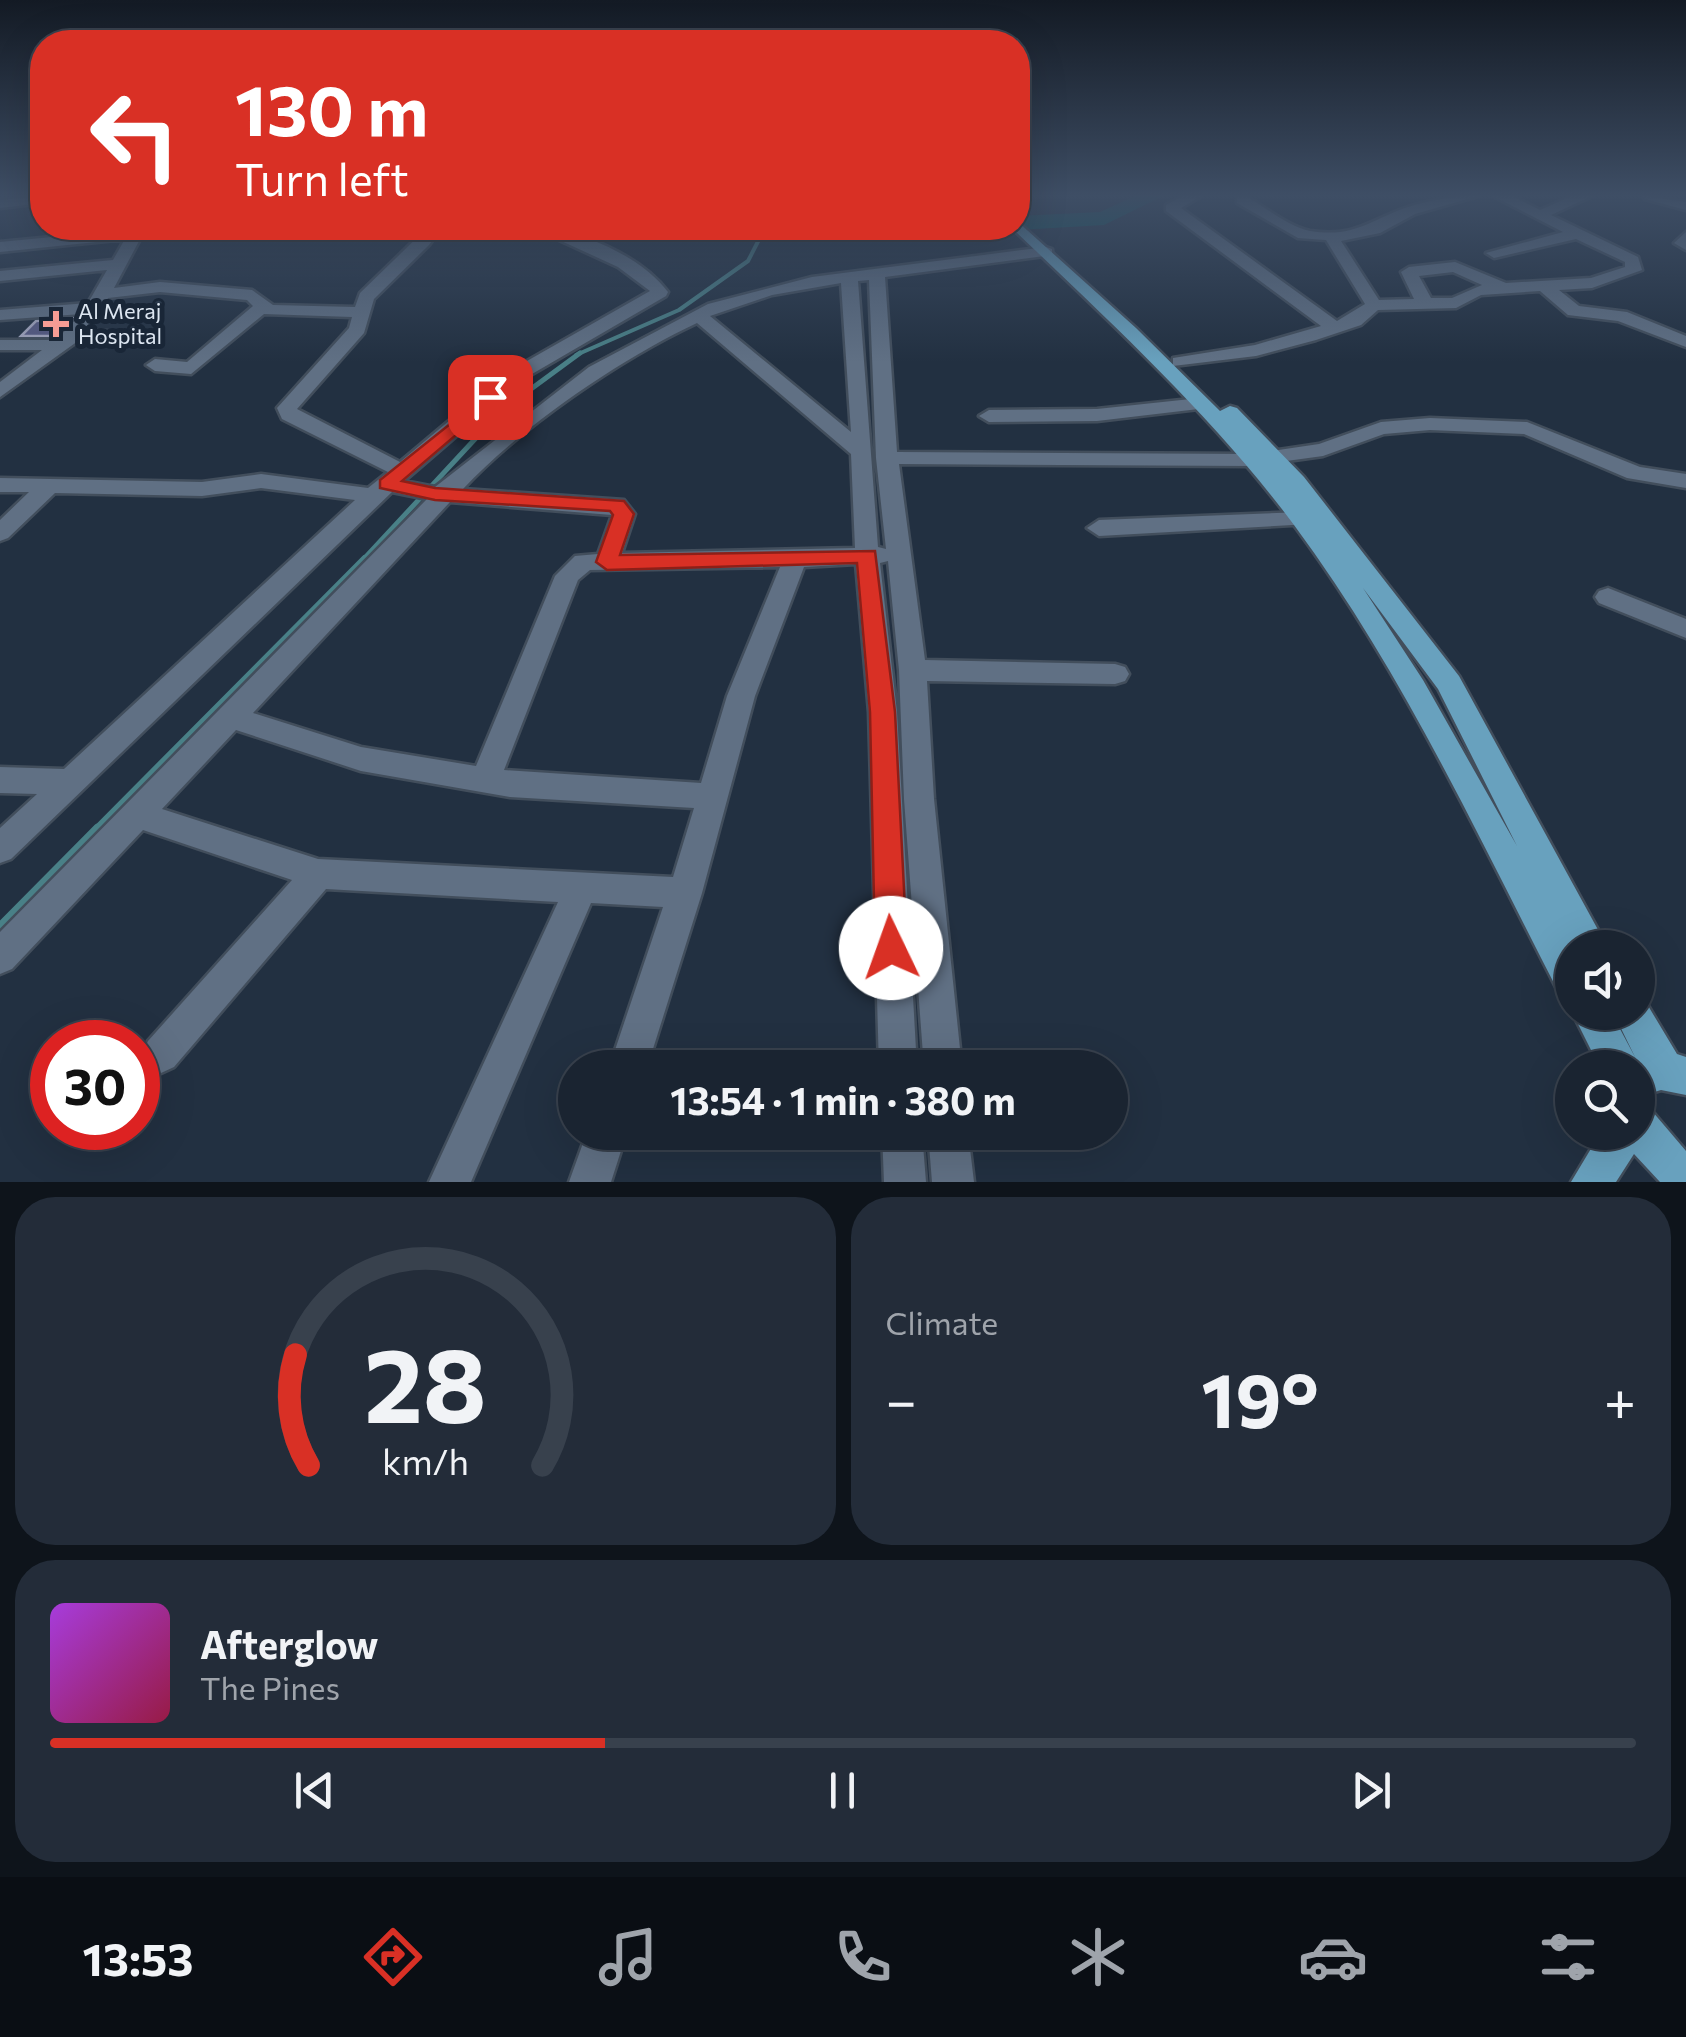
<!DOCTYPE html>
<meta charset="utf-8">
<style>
body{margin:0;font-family:Commissioner,sans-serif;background:#232c39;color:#f1f3f6;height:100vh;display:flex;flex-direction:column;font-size:38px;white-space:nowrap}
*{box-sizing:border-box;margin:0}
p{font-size:32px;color:#9fa4ab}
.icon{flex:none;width:55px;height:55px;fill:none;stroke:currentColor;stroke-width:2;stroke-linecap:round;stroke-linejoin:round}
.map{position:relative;height:1182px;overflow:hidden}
.details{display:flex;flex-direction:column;gap:15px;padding:15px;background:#0e141b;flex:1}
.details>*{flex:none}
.hud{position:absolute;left:30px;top:30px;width:1000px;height:210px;border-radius:40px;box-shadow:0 10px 40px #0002,0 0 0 2px #38414d;background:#d93025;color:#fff;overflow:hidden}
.fabs{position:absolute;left:1555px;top:930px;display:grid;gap:20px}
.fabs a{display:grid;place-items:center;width:100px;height:100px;border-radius:50%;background:#1a2431;box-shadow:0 10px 40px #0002,0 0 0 2px #38414d;font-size:50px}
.speed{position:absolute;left:30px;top:1020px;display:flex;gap:20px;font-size:50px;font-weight:700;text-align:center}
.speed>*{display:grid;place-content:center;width:130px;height:130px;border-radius:50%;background:#1a2431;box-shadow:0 10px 40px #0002,0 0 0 2px #38414d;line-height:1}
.speed .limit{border:15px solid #d22;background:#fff;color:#111}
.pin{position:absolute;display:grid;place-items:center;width:85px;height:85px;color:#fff;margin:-42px;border-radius:20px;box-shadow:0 5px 15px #0006}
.me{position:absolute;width:110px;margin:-55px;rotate:357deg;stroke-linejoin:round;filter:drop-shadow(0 0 8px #0008)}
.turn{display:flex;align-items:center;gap:35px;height:210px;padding:0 40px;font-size:45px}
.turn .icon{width:130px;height:130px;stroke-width:2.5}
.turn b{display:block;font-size:70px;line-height:85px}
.big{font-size:75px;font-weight:700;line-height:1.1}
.details .card{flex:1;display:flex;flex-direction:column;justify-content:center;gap:15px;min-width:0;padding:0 35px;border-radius:40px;background:#232c39}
.details .dial{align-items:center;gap:0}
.dial svg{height:260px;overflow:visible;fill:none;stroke:#38414d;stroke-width:7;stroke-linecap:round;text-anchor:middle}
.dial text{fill:#f1f3f6;stroke:none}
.song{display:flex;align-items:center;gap:30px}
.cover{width:120px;height:120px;border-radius:15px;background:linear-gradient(135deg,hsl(280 70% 55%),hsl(340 70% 35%))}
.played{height:10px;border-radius:5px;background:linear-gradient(90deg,#d93025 35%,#38414d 35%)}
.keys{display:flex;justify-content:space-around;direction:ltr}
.heat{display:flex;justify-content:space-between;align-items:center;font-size:55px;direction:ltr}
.details .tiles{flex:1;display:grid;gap:15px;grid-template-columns:1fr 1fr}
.card:last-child{grid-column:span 2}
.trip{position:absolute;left:558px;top:1050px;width:570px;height:100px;border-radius:50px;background:#1a2431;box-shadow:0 10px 40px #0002,0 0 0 2px #38414d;font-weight:700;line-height:100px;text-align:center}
.menu{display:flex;height:160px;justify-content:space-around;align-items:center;background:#0a0e14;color:#9fa4ab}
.menu .icon{width:70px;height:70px}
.menu .active{color:#d93025}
.menu b{font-size:45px;color:#f1f3f6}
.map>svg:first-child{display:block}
</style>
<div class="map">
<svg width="1686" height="1182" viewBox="0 0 1686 1182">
<rect width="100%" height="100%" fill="#223041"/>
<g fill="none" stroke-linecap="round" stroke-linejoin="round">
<path stroke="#498087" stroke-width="4" d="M 576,355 L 679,310 L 748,261 L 765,228"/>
<path stroke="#498087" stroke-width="5" d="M 362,561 L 501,411 L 580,353"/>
<path stroke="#498087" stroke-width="8" d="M 95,831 L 365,559"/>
<path stroke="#498087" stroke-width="9" d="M 0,927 L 98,828"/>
<path fill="#09555a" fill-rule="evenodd" d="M 1135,196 L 1163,196 L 1104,225 L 1018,230 L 1010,228 L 1018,228 L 1018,216 L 1100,212 Z
M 888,228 L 979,228 C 967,239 900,239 888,228 Z"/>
</g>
<path fill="#575b84" stroke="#a4a7c0" stroke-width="2.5" d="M 72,318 L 54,336 L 21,336 L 36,321 Z"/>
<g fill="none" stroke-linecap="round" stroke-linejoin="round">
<g stroke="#424e5c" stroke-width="5">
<path id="minor" d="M 42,196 L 42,203 L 0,208 L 0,200 Z
M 1183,196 L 1201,196 L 1181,208 L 1337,321 L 1365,304 L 1326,240 L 1298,238 L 1237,203 L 1237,197 L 1247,197 C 1265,207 1289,227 1310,231 C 1356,238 1369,220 1408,207 C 1431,200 1454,196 1478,196 L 1415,214 L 1380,233 L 1341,241 L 1379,300 L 1414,299 L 1401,272 L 1409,267 L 1455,262 L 1506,283 L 1591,278 L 1625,267 L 1625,262 L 1576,239 L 1494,258 L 1486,253 L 1563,232 L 1493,196 L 1512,196 L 1540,210 L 1572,196 L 1592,196 L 1551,215 L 1638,257 L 1642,270 L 1592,288 L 1559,290 L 1579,306 L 1627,312 L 1686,336 L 1686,347 L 1618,321 L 1568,315 L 1540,291 L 1481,295 L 1456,308 L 1378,310 L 1361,325 L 1316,340 L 1256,356 L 1173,366 L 1173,358 L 1255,345 L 1321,326 L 1166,211 L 1166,205 ZM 1453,272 L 1482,285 L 1452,298 L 1431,298 L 1419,276 Z
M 1643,196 L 1686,202 L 1686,210 L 1645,199 Z
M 146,228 L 114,288 L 160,282 L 252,290 L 273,305 L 355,307 L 360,293 L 427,228 L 441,228 L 429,245 L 374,299 L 364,333 L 297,409 L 400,462 L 506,373 L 650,291 L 618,267 L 533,228 C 578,228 641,256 668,292 L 666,296 L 520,381 L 404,481 L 435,487 L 589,367 L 708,304 L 812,277 L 1046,247 L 1052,249 L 1052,255 L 885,277 L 897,452 L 1251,454 L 1319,444 L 1381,422 L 1430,418 L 1527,422 L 1640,467 L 1686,474 L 1686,488 L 1627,478 L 1524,434 L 1430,430 L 1384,434 L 1323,456 L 1251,466 L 899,464 L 925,660 L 1115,664 L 1125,667 L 1129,674 L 1125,681 L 1115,684 L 927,681 L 934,799 L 962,1068 L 924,1068 L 904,799 L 899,670 L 888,561 L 880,563 L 897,712 L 917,1068 L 879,1068 L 869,712 L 856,564 L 804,567 L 755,696 L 702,893 L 647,1068 L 609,1068 L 663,907 L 591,903 L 471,1182 L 429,1182 L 558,902 L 326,889 L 174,1067 L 161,1073 L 148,1067 L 142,1054 L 148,1041 L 292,880 L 143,830 L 12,969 L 0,974 L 0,932 L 427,499 L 392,492 L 11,859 L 0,863 L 0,828 L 37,794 L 0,793 L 0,767 L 64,769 L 355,500 L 261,488 L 202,496 L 55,493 L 8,538 L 0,541 L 0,520 L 29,492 L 0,492 L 0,478 L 202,482 L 261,474 L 368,488 L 388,472 L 282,419 L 277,408 L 349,328 L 352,317 L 264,314 L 191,374 L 155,371 L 146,365 L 155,359 L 187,362 L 253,306 L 247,300 L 160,292 L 108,298 L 87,330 L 156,334 L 162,335 L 162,343 L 78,341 L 0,397 L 0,382 L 42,350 L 0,350 L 0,340 L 56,340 L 81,314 L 0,320 L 0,310 L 88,303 L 107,270 L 0,281 L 0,271 L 113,260 L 125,239 L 0,252 L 0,242 ZM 869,280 L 876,458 L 886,549 L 878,547 L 858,281 ZM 841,283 L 851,432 L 710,316 L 772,295 ZM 697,323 L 851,454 L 855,548 L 622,553 L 635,514 L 624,500 L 463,489 C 521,427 620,359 697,323 ZM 450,502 L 612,515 L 598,554 L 575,556 L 555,576 L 476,766 L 361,747 L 253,713 ZM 780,567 L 727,696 L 701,783 L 504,770 L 578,580 L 590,570 ZM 236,730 L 361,771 L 510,797 L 694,808 L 673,877 L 318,859 L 162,809 Z
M 1686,232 L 1686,250 L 1674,243 Z
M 1200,398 L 1207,400 L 1207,408 L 1097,421 L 989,422 L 979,416 L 989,410 L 1097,409 Z
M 1302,512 L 1310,514 L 1314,519 L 1310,524 L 1099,536 L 1087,528 L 1099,520 Z
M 1608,588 L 1686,619 L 1686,638 L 1599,603 L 1595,597 L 1599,591 Z
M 587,1132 L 627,1132 L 611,1182 L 569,1182 Z
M 882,1132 L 922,1132 L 926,1182 L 884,1182 Z
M 928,1132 L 968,1132 L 974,1182 L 932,1182 Z"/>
</g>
<g stroke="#424e5c" stroke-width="5">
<path id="major" d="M 1018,222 L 1136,328 L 1220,411 L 1230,406 L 1237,408 L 1304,477 L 1459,676 L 1608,948 L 1572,948 L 1572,998 L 1559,993 C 1477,834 1401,669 1294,525 C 1213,416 1111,323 1013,229 ZM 1363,588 L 1438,689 L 1517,846 L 1423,680 Z
M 1638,996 L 1644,999 L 1677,1054 L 1686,1057 L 1686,1095 L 1661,1090 L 1638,1097 L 1638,1068 L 1600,1068 L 1572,1012 L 1611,1012 L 1636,1059 L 1613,1012 L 1638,1012 Z
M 1638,1105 L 1652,1111 L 1686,1151 L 1686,1182 L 1660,1182 L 1634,1154 L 1616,1182 L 1571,1182 L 1601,1132 L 1638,1132 Z"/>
</g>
<use href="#minor" fill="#607084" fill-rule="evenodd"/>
<use href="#major" fill="#68a1be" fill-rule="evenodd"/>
</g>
<linearGradient id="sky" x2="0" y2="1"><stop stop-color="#131a24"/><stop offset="0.54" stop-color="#3e4e65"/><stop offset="1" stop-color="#3e4e65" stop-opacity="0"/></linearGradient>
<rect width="1686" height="362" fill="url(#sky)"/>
<path fill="#d93025" stroke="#8d1f18" stroke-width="2.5" d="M 490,392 L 496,393 L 496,401 L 402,481 L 435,488 L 624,501 L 634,514 L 620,555 L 875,551 L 895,712 L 907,948 L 902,959 L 891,964 L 880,959 L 875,948 L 870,712 L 857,563 L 607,570 L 596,562 L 613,515 L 610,511 L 435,500 L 380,488 L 380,480 Z"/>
<path fill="#f59c95" stroke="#192637" stroke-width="4" d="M51 309h10v10h10v10h-10v10h-10v-10h-10v-10h10z"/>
<g text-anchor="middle" stroke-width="10" stroke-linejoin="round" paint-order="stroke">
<g font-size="22" fill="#dde6f1" stroke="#192637" text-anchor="start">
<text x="78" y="319">Al Meraj<tspan x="78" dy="25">Hospital</tspan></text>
</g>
</g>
</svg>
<div class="fabs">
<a><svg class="icon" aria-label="sound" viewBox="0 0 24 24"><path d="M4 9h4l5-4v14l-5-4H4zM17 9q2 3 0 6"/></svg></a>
<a><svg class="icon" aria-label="search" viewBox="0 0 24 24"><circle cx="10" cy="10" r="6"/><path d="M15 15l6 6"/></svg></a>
</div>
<div class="speed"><div class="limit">30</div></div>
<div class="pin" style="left:490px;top:397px;background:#d93025"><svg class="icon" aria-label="arrive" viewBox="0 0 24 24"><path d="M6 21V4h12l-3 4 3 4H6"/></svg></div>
<svg class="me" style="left:891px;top:948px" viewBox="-20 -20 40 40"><circle r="19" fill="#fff"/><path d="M0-13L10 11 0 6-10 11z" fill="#d93025"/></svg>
<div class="trip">13:54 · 1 min · 380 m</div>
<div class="hud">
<div class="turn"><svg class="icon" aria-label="left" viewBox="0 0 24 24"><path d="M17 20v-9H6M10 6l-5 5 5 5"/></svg><div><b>130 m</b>Turn left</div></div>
</div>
</div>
<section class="details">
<div class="tiles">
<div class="card dial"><svg viewBox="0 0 100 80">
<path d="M14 69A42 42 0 1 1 86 69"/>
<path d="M14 69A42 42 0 0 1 10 35" stroke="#d93025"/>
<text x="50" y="56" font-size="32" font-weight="700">28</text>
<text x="50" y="72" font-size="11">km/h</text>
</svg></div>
<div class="card"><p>Climate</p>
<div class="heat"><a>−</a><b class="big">19°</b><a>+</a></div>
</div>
<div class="card">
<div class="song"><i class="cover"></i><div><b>Afterglow</b><p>The Pines</p></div></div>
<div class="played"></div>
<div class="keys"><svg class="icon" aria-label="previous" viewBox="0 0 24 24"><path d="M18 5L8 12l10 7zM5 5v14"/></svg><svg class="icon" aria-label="pause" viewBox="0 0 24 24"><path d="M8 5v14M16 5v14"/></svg><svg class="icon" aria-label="next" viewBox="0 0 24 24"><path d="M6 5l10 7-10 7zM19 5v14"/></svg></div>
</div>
</div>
</section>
<nav class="menu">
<b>13:53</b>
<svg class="icon active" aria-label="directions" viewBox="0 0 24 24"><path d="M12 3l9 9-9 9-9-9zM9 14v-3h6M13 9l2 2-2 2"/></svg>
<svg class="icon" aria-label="music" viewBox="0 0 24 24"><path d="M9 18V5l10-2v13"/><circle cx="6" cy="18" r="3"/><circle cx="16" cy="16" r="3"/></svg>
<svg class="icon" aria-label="phone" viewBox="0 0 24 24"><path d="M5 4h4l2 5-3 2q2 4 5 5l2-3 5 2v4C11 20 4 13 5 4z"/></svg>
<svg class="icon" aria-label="climate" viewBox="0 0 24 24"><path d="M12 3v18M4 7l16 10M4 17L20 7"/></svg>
<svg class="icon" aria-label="car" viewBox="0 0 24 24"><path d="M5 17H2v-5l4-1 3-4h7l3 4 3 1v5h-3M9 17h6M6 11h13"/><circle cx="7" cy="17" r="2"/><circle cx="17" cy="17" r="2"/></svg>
<svg class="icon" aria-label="filters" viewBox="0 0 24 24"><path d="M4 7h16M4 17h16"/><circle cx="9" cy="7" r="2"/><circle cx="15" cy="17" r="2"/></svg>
</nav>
